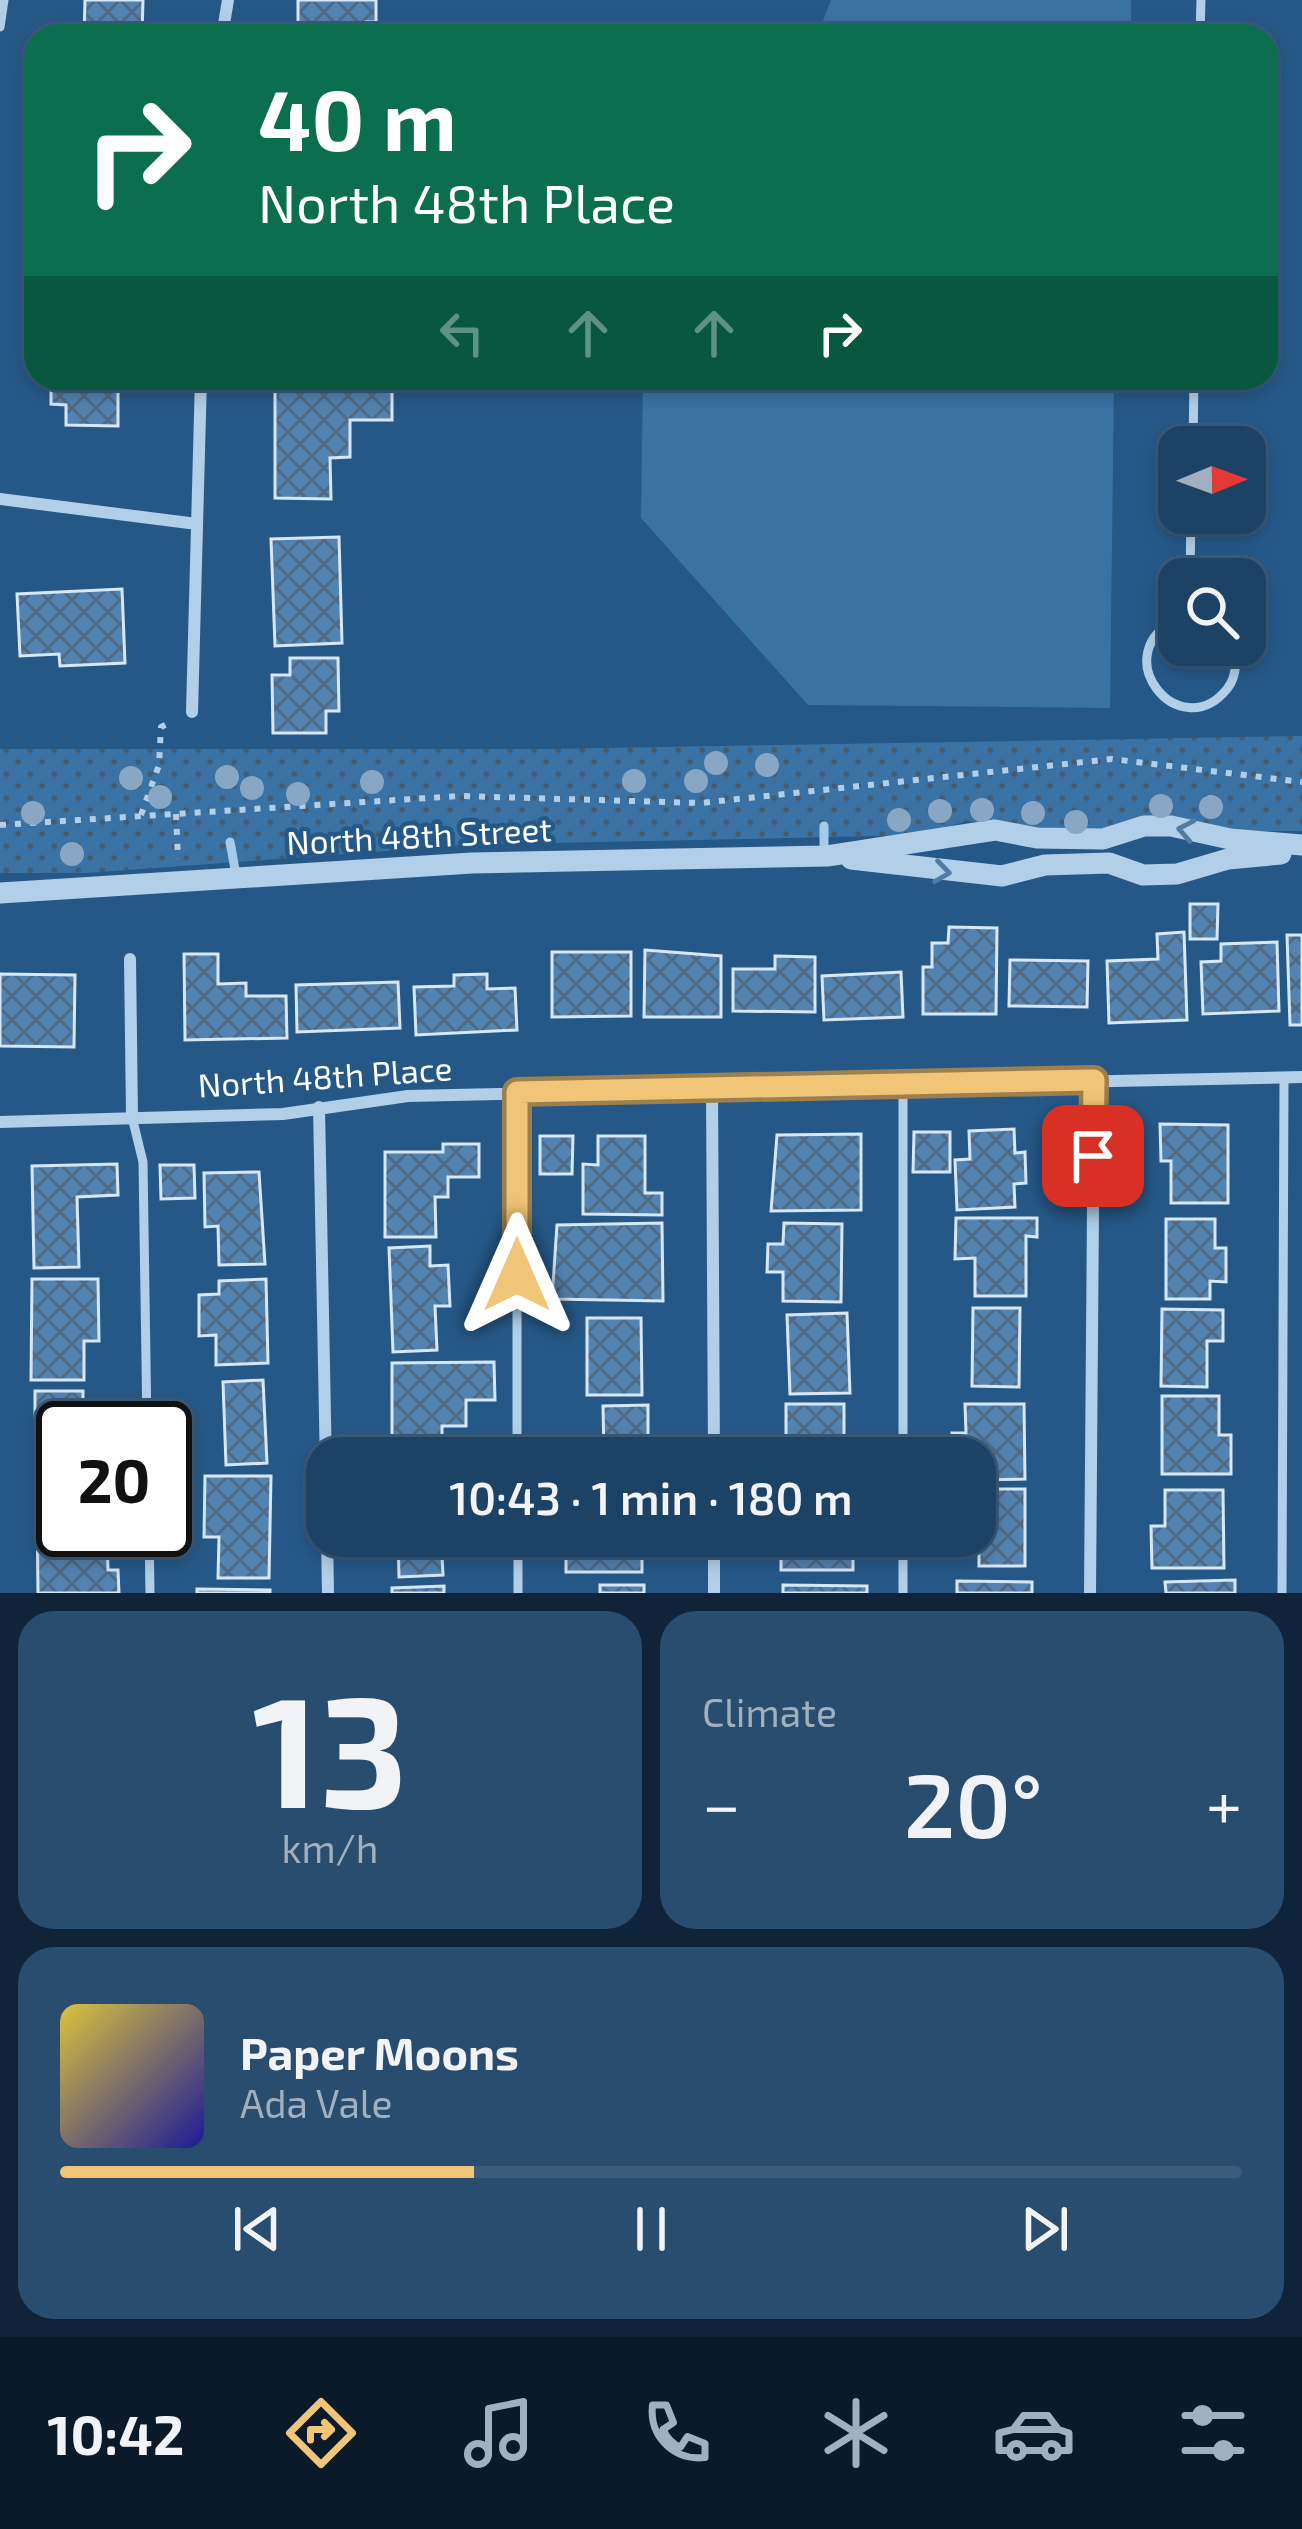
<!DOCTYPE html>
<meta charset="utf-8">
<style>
body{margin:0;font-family:"Exo 2",sans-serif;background:#294d6e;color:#f1f3f6;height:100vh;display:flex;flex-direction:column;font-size:45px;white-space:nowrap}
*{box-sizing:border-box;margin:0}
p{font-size:39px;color:#a0b0bf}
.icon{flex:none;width:66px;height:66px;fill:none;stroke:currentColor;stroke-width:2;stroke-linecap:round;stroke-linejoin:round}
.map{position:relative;height:1593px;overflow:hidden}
.drawer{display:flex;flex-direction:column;gap:18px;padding:18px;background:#0f2438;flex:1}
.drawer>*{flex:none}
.guide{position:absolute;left:24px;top:24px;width:1254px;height:366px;border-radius:36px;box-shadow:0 6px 18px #0003,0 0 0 3px #3a5b79;background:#0b6e4f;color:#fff;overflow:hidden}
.needle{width:78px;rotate:89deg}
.tools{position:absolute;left:1158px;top:426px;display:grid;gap:24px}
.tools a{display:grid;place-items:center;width:108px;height:108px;border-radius:24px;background:#1c4265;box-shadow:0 6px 18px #0003,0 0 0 3px #3a5b79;font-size:60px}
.speed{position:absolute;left:36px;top:1401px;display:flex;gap:24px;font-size:60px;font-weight:700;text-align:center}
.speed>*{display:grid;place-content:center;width:156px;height:156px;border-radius:50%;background:#1c4265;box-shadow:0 6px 18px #0003,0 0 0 3px #3a5b79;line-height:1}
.speed .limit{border:6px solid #111;border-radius:18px;background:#fff;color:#111}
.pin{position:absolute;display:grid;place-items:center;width:102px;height:102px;color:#fff;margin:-51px;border-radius:24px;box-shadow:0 6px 18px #0006}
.me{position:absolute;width:132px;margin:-66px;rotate:0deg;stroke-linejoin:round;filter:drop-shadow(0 0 9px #0008)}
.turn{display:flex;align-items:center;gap:42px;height:252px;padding:0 36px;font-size:54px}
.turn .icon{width:156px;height:156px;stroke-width:2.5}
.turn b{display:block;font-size:84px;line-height:102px}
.lanes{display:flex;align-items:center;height:114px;padding:0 36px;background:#0003;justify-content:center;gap:60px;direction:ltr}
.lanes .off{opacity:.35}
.big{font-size:90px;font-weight:600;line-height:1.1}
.drawer .tile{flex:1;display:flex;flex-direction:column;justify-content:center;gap:18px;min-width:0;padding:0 42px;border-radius:36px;background:#294d6e}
.drawer .dial{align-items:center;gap:0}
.dial b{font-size:156px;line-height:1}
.song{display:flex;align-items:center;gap:36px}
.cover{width:144px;height:144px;border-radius:18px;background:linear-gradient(135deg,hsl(50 70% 55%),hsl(240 70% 35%))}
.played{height:12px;border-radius:6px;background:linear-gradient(90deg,#f1c577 35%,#3a5b79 35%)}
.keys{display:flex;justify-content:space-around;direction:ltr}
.heat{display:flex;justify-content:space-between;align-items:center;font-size:66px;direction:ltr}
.drawer .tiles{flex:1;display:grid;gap:18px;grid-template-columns:1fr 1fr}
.tile:last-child{grid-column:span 2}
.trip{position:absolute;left:306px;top:1437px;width:690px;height:120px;border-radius:36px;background:#1c4265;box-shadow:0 6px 18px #0003,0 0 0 3px #3a5b79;font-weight:600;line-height:120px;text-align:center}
.menu{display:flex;height:192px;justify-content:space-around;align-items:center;background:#0b1a28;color:#a0b0bf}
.menu .icon{width:84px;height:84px}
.menu .on{color:#f1c577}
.menu b{font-size:54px;color:#f1f3f6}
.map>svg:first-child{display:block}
</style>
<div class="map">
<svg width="1302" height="1593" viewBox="0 0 1302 1593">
<defs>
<pattern id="grass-dots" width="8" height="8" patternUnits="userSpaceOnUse" patternTransform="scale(3)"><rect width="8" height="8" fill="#3b72a4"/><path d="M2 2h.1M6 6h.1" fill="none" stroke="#455b6f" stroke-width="1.8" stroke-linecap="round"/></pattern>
<pattern id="building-cross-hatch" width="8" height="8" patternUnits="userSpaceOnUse" patternTransform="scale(3)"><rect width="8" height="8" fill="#5383b1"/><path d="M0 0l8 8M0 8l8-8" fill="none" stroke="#506a84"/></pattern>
</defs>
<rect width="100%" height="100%" fill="#265887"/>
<path fill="url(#grass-dots)" d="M 1302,736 L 1302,831 L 1037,830 L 967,821 L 921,835 L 465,845 L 87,873 L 0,873 L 0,749 L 545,749 Z"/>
<path fill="#3b72a4" d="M 831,0 L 1131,0 L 1131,36 L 817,36 Z
M 643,378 L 1114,378 L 1110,708 L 808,705 L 641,518 Z"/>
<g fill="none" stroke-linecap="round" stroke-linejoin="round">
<path stroke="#a6cae9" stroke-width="9" d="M 230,842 L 236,875
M 824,856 L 824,826"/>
</g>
<path fill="url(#building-cross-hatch)" stroke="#d6e7f7" stroke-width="3" d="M 85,0 L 143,0 L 142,36 L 84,36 Z
M 298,0 L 376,0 L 376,22 L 366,22 L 366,36 L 298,36 Z
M 51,378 L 118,378 L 118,426 L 66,425 L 66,405 L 51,404 Z
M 325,381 L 392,381 L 392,420 L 350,420 L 350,457 L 330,458 L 331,499 L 275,498 L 275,389 L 325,389 Z
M 339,537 L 342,643 L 275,646 L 271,539 Z
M 122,589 L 125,663 L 60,666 L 59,654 L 20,656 L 17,594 Z
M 290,658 L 338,658 L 339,711 L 326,711 L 326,733 L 273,733 L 272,675 L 290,675 Z
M 1190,904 L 1218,904 L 1217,939 L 1190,939 Z
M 949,927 L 997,928 L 996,1014 L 923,1014 L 923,967 L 932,967 L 932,943 L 948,943 Z
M 1184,932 L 1187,1020 L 1109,1023 L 1107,961 L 1158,959 L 1157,934 Z
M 1287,935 L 1302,935 L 1302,1025 L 1290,1025 Z
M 1277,942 L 1279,1011 L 1203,1014 L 1201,962 L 1221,961 L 1221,944 Z
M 645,950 L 721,956 L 721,1017 L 644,1017 Z
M 552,952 L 631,952 L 631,1016 L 552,1017 Z
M 184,954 L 218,954 L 218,984 L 246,983 L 246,996 L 286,996 L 287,1038 L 185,1040 Z
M 775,956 L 815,957 L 815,1012 L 733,1011 L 733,969 L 775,969 Z
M 1010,960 L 1088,961 L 1087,1007 L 1009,1006 Z
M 901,972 L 903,1017 L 824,1020 L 822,976 Z
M 0,974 L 75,975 L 74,1047 L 0,1046 Z
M 487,974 L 487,989 L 515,988 L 517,1030 L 416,1035 L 414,987 L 454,986 L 454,975 Z
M 398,982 L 400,1028 L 297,1032 L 296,985 Z
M 1160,1124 L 1228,1125 L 1228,1203 L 1171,1203 L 1171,1161 L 1161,1161 Z
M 1014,1129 L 1015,1153 L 1025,1152 L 1026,1183 L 1014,1184 L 1015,1207 L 957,1210 L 955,1160 L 970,1159 L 969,1131 Z
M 914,1132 L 950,1132 L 950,1172 L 913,1172 Z
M 861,1134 L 861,1210 L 771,1211 L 777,1135 Z
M 540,1136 L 573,1136 L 572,1174 L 540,1174 Z
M 598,1136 L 645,1136 L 645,1193 L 662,1193 L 662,1215 L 583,1214 L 583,1164 L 598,1165 Z
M 443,1144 L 479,1144 L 479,1177 L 448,1177 L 448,1197 L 435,1197 L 436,1237 L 385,1237 L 385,1152 L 443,1152 Z
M 117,1164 L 118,1195 L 77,1197 L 79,1267 L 34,1268 L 32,1166 Z
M 160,1165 L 194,1165 L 195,1198 L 161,1199 Z
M 259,1172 L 265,1264 L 219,1265 L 218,1226 L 205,1227 L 204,1173 Z
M 956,1218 L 1037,1218 L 1037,1237 L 1026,1236 L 1026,1296 L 975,1296 L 975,1258 L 955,1259 Z
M 1166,1219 L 1215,1219 L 1215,1248 L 1226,1248 L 1226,1282 L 1210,1281 L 1210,1299 L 1166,1299 Z
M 662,1223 L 663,1301 L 552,1299 L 557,1225 Z
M 784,1223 L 842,1224 L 841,1302 L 783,1301 L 783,1272 L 767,1272 L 768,1244 L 783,1244 Z
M 430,1246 L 430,1266 L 448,1265 L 450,1306 L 435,1306 L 437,1350 L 393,1352 L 389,1248 Z
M 32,1279 L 98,1279 L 99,1341 L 84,1341 L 84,1380 L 31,1380 Z
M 266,1279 L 268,1363 L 216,1365 L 216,1335 L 199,1336 L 199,1295 L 219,1294 L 219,1281 Z
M 973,1308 L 1020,1308 L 1019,1387 L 972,1386 Z
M 1162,1309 L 1223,1310 L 1223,1341 L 1207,1341 L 1207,1387 L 1161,1386 Z
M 847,1313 L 850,1393 L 790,1394 L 787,1315 Z
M 587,1318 L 641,1318 L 642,1395 L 587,1395 Z
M 494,1362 L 495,1400 L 466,1400 L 466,1426 L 442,1426 L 442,1458 L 392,1458 L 392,1363 Z
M 263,1380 L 267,1463 L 226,1465 L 223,1382 Z
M 35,1391 L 83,1391 L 83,1403 L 128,1403 L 128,1428 L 63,1428 L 63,1493 L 35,1493 Z
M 1162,1396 L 1219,1396 L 1219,1435 L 1231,1435 L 1231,1474 L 1162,1474 Z
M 786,1404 L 844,1404 L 844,1458 L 786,1458 Z
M 965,1404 L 1024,1404 L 1025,1479 L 975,1480 L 975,1458 L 952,1458 L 952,1433 L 966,1433 Z
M 648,1405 L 648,1458 L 604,1458 L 603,1406 Z
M 205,1476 L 271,1476 L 269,1578 L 218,1578 L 219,1537 L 204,1537 Z
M 979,1489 L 1025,1489 L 1025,1566 L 979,1566 Z
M 1165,1490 L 1223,1490 L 1224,1568 L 1152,1568 L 1151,1526 L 1165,1526 Z
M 37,1503 L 63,1503 L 63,1530 L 107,1530 L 108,1570 L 118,1570 L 119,1593 L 38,1593 Z
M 398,1536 L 441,1536 L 443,1575 L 399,1577 Z
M 566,1536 L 642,1536 L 642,1572 L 566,1572 Z
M 781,1536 L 853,1537 L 853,1570 L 781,1570 Z
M 1235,1580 L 1235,1593 L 1166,1593 L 1165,1582 Z
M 957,1581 L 1032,1582 L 1032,1593 L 957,1593 Z
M 600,1585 L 644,1585 L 644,1593 L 600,1593 Z
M 783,1585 L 867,1586 L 867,1593 L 783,1593 Z
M 444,1586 L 444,1593 L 392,1593 L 392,1588 Z
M 197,1589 L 270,1590 L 270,1593 L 197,1593 Z"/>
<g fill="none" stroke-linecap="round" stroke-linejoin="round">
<path stroke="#b2cfe9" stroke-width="6" stroke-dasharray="6 9" stroke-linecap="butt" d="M 176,814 L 178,859
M 141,815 L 159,765 L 161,727 L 173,721
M 0,825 L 460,796 L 701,803 L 1112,759 L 1302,782"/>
<path stroke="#b2cfe9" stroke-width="9" d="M 0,27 L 4,0
M 1200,36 L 1201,0
M 1193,447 L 1194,378
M 1190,579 L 1191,513
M 1179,619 C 1103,652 1179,748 1227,689 C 1237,676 1237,660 1232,645
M 517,1092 L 517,1458
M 132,1117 L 143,1162 L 147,1428
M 903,1458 L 903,1083
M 149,1530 L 150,1593
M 518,1536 L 518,1593
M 903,1593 L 903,1536
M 1282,1593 L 1284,1077"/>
<path stroke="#b2cfe9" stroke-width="12" d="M 222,36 L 228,0
M 0,499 L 197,524
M 192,712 L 201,378
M 130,959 L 132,1116
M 712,1087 L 714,1458
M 319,1107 L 327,1521
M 0,1122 L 283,1114 L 408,1096 L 1302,1077
M 327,1536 L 328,1593
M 714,1536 L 714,1593
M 1090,1593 L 1094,1080"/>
<path stroke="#b2cfe9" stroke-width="21" d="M 851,859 L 1002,876 L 1045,865 L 1109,863 L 1143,875 L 1177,874 L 1228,859 L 1281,854
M 0,893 L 472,863 L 827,856 L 995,830 L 1037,838 L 1103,839 L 1144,826 L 1171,826 L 1230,839 L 1302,845"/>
</g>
<g fill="#87a7c5">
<circle cx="716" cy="763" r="12"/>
<circle cx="767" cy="765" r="12"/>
<circle cx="227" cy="777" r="12"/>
<circle cx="131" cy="778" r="12"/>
<circle cx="634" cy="781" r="12"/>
<circle cx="696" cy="781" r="12"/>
<circle cx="372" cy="782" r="12"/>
<circle cx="252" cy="788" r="12"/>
<circle cx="298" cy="794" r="12"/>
<circle cx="160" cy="797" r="12"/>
<circle cx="1161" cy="806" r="12"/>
<circle cx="1211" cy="807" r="12"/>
<circle cx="982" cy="810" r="12"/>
<circle cx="940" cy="811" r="12"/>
<circle cx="33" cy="813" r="12"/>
<circle cx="1033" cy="813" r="12"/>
<circle cx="899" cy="820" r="12"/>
<circle cx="1076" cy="822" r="12"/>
<circle cx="72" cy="854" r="12"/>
</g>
<defs><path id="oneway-chevron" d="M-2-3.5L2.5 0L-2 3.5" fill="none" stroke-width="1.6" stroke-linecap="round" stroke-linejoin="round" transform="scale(3)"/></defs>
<g stroke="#507ca4">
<use href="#oneway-chevron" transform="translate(1186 830) rotate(-169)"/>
<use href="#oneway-chevron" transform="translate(942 872) rotate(8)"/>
</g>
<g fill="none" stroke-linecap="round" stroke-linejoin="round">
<g stroke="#9d804d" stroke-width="30">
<path id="route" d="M 517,1275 L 517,1092 L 1094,1080 L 1093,1156"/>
</g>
<use href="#route" stroke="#f1c577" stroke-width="21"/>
</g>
<g text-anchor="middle" stroke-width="9" stroke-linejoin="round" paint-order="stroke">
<g font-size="33" fill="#fff" stroke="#265887">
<text transform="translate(419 836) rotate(-3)" y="12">North 48th Street</text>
<text transform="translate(325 1077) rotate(-4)" y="12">North 48th Place</text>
</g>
</g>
</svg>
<div class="tools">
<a><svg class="needle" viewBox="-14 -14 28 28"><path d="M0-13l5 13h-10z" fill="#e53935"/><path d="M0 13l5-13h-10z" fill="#a0b0bf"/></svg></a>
<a><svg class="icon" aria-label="search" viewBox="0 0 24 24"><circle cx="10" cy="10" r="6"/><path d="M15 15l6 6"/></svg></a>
</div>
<div class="speed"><div class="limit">20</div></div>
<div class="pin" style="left:1093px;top:1156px;background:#d93025"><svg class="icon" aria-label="arrive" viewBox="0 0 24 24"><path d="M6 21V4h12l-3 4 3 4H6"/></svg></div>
<svg class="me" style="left:517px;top:1275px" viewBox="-20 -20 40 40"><path d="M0-17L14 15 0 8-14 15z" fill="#f1c577" stroke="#fff" stroke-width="4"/></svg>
<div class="trip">10:43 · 1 min · 180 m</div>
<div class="guide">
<div class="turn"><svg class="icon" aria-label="right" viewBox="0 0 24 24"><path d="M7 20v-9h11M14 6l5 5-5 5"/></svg><div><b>40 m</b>North 48th Place</div></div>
<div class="lanes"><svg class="icon off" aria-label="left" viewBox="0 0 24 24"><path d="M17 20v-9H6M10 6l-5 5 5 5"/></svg><svg class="icon off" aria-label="ahead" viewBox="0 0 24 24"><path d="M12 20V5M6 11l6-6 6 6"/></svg><svg class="icon off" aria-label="ahead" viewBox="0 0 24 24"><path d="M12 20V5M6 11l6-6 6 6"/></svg><svg class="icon" aria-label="right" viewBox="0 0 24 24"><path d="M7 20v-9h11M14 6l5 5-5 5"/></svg></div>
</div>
</div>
<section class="drawer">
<div class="tiles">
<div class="tile dial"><b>13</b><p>km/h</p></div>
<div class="tile"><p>Climate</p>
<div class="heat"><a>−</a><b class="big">20°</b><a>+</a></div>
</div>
<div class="tile">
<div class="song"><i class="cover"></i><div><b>Paper Moons</b><p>Ada Vale</p></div></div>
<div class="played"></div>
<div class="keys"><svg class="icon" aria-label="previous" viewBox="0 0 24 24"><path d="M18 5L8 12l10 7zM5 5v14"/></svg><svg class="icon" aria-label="pause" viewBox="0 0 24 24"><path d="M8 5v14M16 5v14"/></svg><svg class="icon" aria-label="next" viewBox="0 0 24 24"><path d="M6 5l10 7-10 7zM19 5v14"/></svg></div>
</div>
</div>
</section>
<nav class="menu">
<b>10:42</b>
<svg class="icon on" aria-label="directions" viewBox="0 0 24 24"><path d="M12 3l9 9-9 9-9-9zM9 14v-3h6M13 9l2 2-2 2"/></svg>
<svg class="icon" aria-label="music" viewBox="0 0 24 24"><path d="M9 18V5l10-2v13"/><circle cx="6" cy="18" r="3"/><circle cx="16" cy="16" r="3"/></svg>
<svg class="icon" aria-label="phone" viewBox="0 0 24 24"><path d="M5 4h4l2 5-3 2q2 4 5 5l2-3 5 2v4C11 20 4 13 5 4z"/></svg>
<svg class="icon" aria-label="climate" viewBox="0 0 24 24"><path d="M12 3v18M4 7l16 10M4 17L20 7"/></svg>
<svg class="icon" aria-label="car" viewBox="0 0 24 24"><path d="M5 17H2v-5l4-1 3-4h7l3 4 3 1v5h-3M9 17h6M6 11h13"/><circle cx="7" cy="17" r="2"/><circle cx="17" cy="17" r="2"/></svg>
<svg class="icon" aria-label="filters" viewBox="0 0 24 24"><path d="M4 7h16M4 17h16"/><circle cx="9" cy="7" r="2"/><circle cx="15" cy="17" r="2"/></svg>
</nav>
